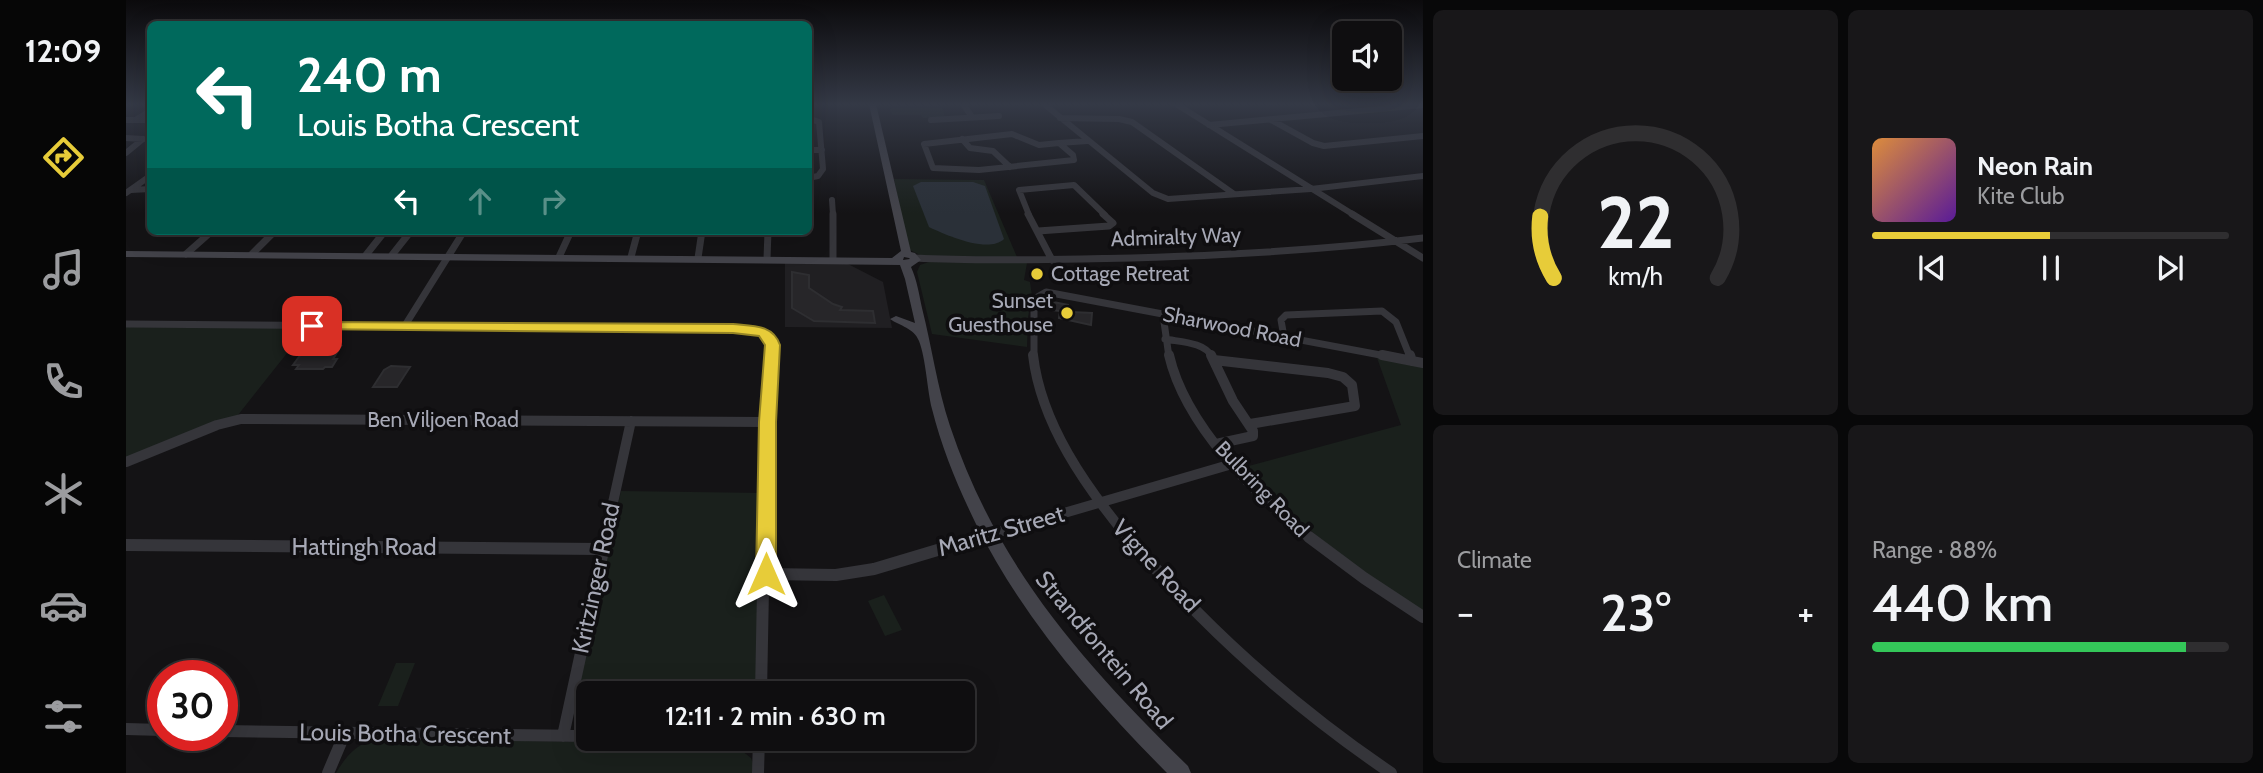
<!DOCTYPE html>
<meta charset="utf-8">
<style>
body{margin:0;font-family:Cabin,sans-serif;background:#181719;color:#f1f3f6;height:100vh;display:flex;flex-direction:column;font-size:26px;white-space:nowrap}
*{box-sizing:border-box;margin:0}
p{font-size:23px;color:#9b9c9f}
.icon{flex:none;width:38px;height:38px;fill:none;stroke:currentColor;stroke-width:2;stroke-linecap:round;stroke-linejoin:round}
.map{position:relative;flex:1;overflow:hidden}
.details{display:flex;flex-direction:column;gap:10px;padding:10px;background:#080809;width:840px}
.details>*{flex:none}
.banner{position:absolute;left:21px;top:21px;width:665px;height:214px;border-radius:10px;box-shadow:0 7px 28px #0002,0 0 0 2px #2f2e30;background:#00695c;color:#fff;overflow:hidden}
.fabs{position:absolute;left:1206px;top:21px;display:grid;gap:14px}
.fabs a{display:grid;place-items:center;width:70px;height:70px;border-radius:10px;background:#0f0e10;box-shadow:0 7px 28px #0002,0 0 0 2px #2f2e30;font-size:35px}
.speed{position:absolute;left:21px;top:660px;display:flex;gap:14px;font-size:35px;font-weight:700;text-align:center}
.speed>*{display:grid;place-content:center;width:91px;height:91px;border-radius:50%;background:#0f0e10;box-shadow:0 7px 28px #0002,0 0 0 2px #2f2e30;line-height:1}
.speed .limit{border:10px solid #d22;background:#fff;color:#111}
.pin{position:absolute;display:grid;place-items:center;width:60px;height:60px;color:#fff;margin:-30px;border-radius:14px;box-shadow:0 4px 10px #0006}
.me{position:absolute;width:77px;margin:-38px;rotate:0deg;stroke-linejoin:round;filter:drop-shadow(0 0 5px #0008)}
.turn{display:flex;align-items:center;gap:24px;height:147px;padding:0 35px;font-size:32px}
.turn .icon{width:91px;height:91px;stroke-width:2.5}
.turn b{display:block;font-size:49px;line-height:60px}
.lanes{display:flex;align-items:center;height:66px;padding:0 35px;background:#0003;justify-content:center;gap:35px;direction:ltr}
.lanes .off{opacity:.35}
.big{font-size:52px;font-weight:600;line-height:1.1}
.details .card{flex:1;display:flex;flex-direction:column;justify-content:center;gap:10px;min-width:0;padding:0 24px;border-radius:10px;background:#181719}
.details .dial{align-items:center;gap:0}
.dial svg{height:182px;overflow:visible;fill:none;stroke:#2f2e30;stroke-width:7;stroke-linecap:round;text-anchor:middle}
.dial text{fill:#f1f3f6;stroke:none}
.song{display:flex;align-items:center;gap:21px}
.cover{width:84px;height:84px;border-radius:10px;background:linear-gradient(135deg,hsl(30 70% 55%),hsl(270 70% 35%))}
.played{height:7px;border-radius:4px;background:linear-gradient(90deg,#e7cc39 50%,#2f2e30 50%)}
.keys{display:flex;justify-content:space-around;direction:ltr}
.heat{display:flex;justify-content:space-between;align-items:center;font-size:38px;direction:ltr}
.charge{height:10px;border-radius:5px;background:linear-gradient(90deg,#34c759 88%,#2f2e30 0)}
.details .tiles{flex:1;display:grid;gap:10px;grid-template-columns:repeat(2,1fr)}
.trip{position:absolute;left:450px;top:681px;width:399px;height:70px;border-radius:10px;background:#0f0e10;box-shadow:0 7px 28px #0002,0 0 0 2px #2f2e30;font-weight:600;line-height:70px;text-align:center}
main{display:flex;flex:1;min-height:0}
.tabs{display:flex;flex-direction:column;width:126px;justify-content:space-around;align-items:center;background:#060606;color:#9b9c9f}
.tabs .icon{width:49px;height:49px}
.tabs .on{color:#e7cc39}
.tabs b{font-size:32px;color:#f1f3f6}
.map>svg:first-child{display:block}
</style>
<main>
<nav class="tabs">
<b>12:09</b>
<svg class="icon on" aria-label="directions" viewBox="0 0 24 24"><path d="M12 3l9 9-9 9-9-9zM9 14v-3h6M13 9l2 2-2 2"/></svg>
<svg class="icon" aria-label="music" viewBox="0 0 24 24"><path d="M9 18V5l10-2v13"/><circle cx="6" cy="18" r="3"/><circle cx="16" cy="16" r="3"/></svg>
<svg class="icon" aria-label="phone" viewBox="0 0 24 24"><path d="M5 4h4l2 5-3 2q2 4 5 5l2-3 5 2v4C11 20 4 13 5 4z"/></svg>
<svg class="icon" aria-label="climate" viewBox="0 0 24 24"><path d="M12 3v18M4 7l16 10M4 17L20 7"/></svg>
<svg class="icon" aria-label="car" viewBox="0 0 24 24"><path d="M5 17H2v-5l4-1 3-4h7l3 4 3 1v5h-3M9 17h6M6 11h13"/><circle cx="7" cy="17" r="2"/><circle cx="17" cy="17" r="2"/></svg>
<svg class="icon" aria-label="filters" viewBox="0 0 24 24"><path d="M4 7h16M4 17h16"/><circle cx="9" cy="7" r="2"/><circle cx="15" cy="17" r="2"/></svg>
</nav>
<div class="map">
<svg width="1297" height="773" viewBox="0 0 1297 773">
<rect width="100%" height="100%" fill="#141315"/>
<path fill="#201f22" d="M 659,263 L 722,264 L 757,282 L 766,328 L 659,327 Z"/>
<path fill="#1a201c" d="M 763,104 L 815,104 L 819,117 L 797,118 L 795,115 L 766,115 Z
M 768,179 L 858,180 L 891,257 L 798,257 L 782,249 Z
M 803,262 L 901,263 L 898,280 L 904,282 L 906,296 L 902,317 L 901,347 L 806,334 L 791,272 L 794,265 Z
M 0,327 L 181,328 L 112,415 L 0,458 Z
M 1250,355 L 1297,364 L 1297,612 C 1232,568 1171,525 1115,468 L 1275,425 Z
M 495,491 L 637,493 L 631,693 L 462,693 L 462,727 L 452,718 L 449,705 Z
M 758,595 L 776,630 L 759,636 L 742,601 Z
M 270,663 L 289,663 L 272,706 L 252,706 Z
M 251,739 L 607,744 L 625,758 L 631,773 L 210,773 C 220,756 231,743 251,739 Z"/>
<path fill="#2a3038" d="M 795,182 L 847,182 L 859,186 L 878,239 C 862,254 820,235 803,227 L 787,186 Z"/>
<path fill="#272629" stroke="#2e2e31" stroke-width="2" d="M 666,272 L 683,275 L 683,288 L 707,304 L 716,307 L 714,310 L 747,311 L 749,323 L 688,321 L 666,308 Z
M 922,301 L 942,305 L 945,312 L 966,313 L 965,325 L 933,318 L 934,311 L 926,310 Z
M 197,341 L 208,341 L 207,342 L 214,343 L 212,346 L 215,346 L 207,359 L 211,359 L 206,367 L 199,367 L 197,369 L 170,369 L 173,365 L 167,365 L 181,346 L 188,346 Z
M 265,366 L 284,367 L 271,387 L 247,387 L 258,370 Z"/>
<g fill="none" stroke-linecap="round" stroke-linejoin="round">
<path stroke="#35353a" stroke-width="6" d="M 837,104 L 846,117
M 918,104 L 1027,193 L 1042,199 L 1185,189 L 1297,176
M 1050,104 L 1228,215
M 682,118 L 693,122 L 697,169 L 692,176 L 682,178
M 934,118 L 993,119 L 1006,122 L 1108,194
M 11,119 L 24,111
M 0,120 L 24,120
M 805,120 L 873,116
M 1145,120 L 1187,143 L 1198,146 L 1297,136
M 1083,125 L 1297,105
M 886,134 L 913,145 L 933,143 L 947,155 L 948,160 L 853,170 L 807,168 L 798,144 Z
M 0,138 L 17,139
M 836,139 L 844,148 L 867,151 L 884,167
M 933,143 L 961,141
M 682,150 L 696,150
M 0,153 L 17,139
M 5,190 L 24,189
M 0,193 L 24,176
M 706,200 L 707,215
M 903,215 L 893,190 L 948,185 L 979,215"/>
<path stroke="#35353a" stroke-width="7" d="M 902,214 L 926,260
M 1226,214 L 1297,258
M 912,231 L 983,226 L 987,223 L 977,214
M 60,254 L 86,231
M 126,254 L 149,231
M 240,255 L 259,231
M 266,255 L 285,231
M 433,257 L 445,231
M 505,257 L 512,231
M 572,258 L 576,231
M 789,258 C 844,261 900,260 955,259 C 1069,257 1183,252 1297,238
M 641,259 L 642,231
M 707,259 L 707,214
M 1037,315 L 1043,357
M 0,324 L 619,329 L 640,335 L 646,345 L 645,357
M 278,327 L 338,231
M 1158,337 L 1155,320 L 1160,315 L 1256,311 L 1270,322 L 1284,357
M 1039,339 C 1054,342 1079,342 1086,357
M 908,357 L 908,299 L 920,292 L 1265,357"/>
<path stroke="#35353a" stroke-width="10" d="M 907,355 C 915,424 960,487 1003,539
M 1043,355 C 1059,425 1130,496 1185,539
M 1085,355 L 1107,401 L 1127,431 L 1127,436 L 1090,444
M 1256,355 L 1297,363
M 1284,355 L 1286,361
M 1088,360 L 1202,373 L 1217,377 L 1226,385 L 1229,406 L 1124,424
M 0,462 L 91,425 L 115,419 L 641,422
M 479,539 L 505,421
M 638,539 L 645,355
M 849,539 L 1106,464"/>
<path stroke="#35353a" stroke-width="12" d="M 1002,537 C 1078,627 1168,707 1265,773
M 1183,537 L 1238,578 L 1297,617
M 0,545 L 475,549
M 640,574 L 710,575 L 748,569 L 855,537
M 635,693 L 638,537
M 0,729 L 37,730
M 96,731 L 462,736
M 437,736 L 480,537
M 202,773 L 219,733
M 632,773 L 633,738"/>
<path fill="#43434a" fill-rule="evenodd" d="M 743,104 L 750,104 L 785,252 L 789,253 L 795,260 L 785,267 C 791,280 793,294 796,308 C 806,347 811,387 824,426 C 871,567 958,664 1062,766 L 1065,773 L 1041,773 C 968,699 897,619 850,524 C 832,487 816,449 806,409 C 801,389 800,359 793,341 C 788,328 774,326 764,319 L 770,316 L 789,323 L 779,279 L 774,265 L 0,257 L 0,251 L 766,258 L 775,251 ZM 778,257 L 783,258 L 784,259 L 777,260 Z"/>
</g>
<linearGradient id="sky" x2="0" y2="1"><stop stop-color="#0b0a0c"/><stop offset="0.49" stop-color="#343946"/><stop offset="1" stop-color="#343946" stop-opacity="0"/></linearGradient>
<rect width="1297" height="213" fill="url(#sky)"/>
<path fill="#e7cc39" stroke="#968525" stroke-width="2" d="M 186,322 L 607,324 C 626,326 647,324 654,345 L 650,422 L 650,574 L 647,580 L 640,583 L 633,580 L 630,574 L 633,422 L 639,345 L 633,336 L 607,333 L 181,329 L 179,326 Z"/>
<g fill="#e7cc39" stroke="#0f0e10" stroke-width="2.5">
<circle cx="911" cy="274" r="7"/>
<circle cx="941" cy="313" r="7"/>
</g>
<g text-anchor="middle" stroke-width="7" stroke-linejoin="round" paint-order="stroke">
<g font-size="21" fill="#a6a8b5" stroke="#0f0e10">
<text transform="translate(1050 237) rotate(-2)" y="7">Admiralty Way</text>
<text transform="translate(1106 327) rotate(11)" y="7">Sharwood Road</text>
<text x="317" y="427">Ben Viljoen Road</text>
<text transform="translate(1136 489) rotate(46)" y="7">Bulbring Road</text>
</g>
<g font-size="21" fill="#a6a8b5" stroke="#0f0e10" text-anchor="start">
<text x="925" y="281">Cottage Retreat</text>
<text x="927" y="308" text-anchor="end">Sunset<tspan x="927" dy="24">Guesthouse</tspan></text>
</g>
<g font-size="24" fill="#a6a8b5" stroke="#0f0e10">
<text transform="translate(875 531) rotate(-16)" y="8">Maritz Street</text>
<text x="238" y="555">Hattingh Road</text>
<text transform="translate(1030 566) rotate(47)" y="8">Vigne Road</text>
<text transform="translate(470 578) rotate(-78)" y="8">Kritzinger Road</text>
<text transform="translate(978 650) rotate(50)" y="8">Strandfontein Road</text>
<text transform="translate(279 734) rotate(1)" y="8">Louis Botha Crescent</text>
</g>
</g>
</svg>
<div class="fabs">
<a><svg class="icon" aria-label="sound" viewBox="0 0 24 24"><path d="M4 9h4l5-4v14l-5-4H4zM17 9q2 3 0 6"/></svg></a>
</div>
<div class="speed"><div class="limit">30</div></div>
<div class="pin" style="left:186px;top:326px;background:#d93025"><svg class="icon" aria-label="arrive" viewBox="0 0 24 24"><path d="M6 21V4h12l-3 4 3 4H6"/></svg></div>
<svg class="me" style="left:640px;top:574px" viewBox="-20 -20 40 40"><path d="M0-17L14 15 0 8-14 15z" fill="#e7cc39" stroke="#fff" stroke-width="4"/></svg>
<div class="trip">12:11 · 2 min · 630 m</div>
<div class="banner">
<div class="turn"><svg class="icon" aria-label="left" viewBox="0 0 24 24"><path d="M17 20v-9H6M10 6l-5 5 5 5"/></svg><div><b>240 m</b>Louis Botha Crescent</div></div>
<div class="lanes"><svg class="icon" aria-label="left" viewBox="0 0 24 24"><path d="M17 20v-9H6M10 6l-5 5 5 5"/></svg><svg class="icon off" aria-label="ahead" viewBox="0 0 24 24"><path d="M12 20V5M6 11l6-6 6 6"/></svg><svg class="icon off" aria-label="right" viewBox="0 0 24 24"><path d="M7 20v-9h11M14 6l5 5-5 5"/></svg></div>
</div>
</div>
<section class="details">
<div class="tiles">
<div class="card dial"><svg viewBox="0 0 100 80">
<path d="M14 69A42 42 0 1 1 86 69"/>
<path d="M14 69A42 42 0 0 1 8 42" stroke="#e7cc39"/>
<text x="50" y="56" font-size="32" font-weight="700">22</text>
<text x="50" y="72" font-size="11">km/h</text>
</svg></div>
<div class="card">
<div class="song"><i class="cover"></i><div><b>Neon Rain</b><p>Kite Club</p></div></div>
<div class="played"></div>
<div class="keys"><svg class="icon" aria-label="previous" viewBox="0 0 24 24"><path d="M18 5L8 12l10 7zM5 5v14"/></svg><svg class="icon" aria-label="pause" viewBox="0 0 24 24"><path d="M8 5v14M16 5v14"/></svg><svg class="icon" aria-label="next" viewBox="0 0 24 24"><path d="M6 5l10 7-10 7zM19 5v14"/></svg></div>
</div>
<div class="card"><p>Climate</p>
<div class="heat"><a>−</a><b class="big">23°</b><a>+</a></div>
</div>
<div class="card"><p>Range · 88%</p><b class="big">440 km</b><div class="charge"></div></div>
</div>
</section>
</main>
